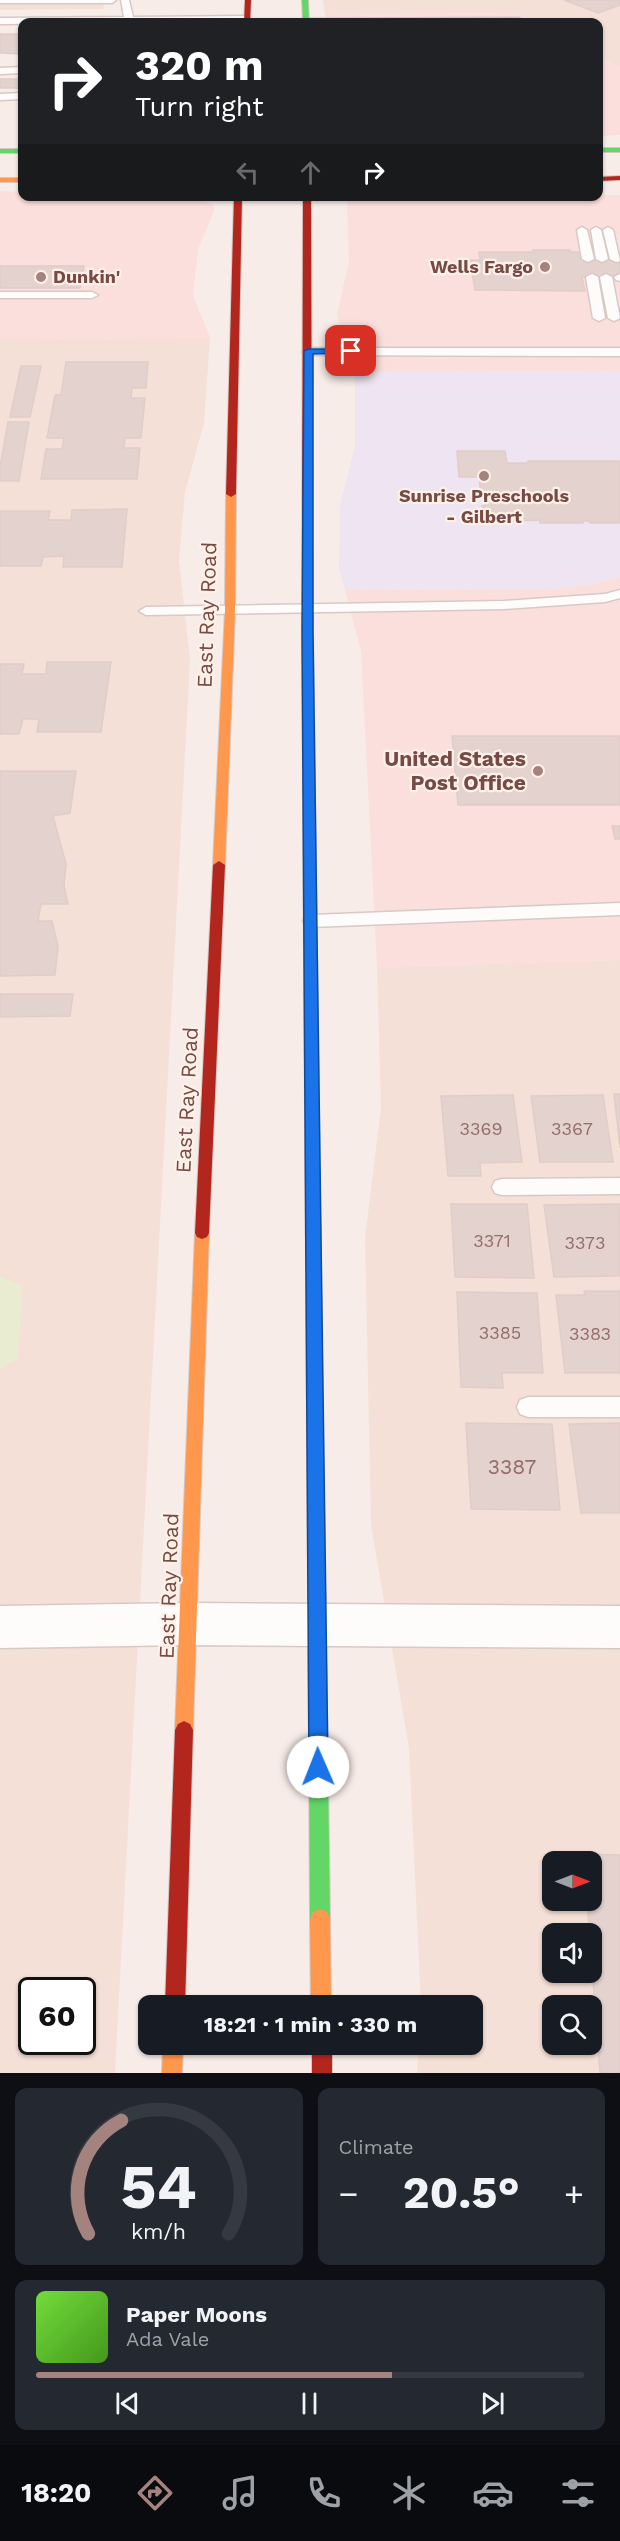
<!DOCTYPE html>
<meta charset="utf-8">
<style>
body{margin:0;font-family:"Work Sans",sans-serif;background:#242831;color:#f1f3f6;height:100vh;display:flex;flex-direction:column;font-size:22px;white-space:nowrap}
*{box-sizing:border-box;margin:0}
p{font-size:20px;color:#9ea1a6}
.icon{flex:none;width:33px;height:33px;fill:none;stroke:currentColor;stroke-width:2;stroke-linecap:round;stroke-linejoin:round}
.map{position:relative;height:2073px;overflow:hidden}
.panel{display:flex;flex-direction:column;gap:15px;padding:15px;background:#0d0f14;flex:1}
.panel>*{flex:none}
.guide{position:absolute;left:18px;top:18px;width:585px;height:183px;border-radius:12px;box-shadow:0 2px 4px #0004;background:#202124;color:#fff;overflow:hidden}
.needle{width:39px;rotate:90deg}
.controls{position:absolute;left:542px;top:1851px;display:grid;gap:12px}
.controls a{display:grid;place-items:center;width:60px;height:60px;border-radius:12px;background:#171b24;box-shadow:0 2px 4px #0004;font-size:30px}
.speed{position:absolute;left:18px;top:1977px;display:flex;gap:12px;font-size:30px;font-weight:700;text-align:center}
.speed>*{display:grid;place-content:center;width:78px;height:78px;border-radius:50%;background:#171b24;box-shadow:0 2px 4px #0004;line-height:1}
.speed .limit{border:3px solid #111;border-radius:9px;background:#fff;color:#111}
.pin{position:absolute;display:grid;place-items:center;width:51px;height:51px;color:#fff;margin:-26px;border-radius:12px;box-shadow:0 3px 9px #0006}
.me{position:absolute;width:66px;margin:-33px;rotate:359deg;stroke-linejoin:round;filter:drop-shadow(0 0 4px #0008)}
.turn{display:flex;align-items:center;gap:21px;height:126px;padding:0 18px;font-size:27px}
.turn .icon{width:78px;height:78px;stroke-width:2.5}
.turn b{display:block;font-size:42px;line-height:51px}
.lanes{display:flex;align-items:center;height:57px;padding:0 18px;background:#0003;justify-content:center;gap:30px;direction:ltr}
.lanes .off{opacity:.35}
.big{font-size:45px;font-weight:700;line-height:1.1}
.panel .tile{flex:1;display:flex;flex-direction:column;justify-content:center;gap:9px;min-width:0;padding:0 21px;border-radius:12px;background:#242831}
.panel .dial{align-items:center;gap:0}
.dial svg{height:156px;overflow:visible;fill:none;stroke:#363941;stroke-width:7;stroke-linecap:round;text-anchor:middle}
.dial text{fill:#f1f3f6;stroke:none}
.song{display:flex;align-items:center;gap:18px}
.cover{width:72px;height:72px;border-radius:9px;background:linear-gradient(135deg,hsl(100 70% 55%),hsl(100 70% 35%))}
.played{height:6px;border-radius:3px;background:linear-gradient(90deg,#a4837e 65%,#363941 65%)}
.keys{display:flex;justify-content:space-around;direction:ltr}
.heat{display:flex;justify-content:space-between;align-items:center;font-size:33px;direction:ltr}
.panel .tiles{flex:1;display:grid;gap:15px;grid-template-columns:1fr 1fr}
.tile:last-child{grid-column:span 2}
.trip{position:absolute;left:138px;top:1995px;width:345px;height:60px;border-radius:12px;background:#171b24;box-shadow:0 2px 4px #0004;font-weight:700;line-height:60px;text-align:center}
.menu{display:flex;height:96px;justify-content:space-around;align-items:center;background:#090b0e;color:#9ea1a6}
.menu .icon{width:42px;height:42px}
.menu .current{color:#a4837e}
.menu b{font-size:27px;color:#f1f3f6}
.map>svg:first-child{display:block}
</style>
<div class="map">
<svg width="620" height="2073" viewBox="0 0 620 2073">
<rect width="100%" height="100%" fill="#f7ece7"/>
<path fill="#f5e0d7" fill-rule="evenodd" d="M 0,0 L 105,0 L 103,9 L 0,10 Z
M 323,0 L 620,0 L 620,68 L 599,56 L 598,22 L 533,22 L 516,13 L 325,15 Z
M 210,338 L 204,423 L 185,492 L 179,560 L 190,660 L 115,2073 L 0,2073 L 0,339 ZM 32,1990 L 82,1990 L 82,2042 L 32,2042 Z
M 620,960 L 620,2073 L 417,2073 L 419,2045 L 472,2044 L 472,2006 L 421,2005 L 409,1748 L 371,1525 L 365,1238 L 381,1108 L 377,967 ZM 552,1862 L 591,1862 L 591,1900 L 552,1900 ZM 552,1934 L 591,1934 L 591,1972 L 552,1972 ZM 552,2006 L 591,2006 L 591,2044 L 552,2044 Z"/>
<path fill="#fbdfdc" d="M 516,13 L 533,22 L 329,22 L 325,15 Z
M 599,56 L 620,68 L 620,135 L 599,136 Z
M 0,191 L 22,192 L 22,196 L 195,197 L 214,205 L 214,211 L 198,249 L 193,295 L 210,338 L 0,339 Z
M 599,195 L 620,195 L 620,371 L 355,372 L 337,315 L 349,261 L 347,202 L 351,197 Z
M 620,577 L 620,960 L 377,967 L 361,651 L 345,590 L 554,589 L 590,585 Z"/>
<path fill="#efe4f1" d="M 620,371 L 620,577 L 590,585 L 554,589 L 345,590 L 339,569 L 340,505 L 355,446 L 355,372 Z"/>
<path fill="#e9ecd0" d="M 0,1276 L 22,1286 L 18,1359 L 0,1369 Z"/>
<path fill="#e4d2ce" stroke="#e0cdc9" stroke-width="1.5" d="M 564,0 L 620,0 L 620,5 L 598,13 Z
M 0,34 L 22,34 L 22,54 L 0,53 Z
M 0,79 L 22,79 L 22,88 L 0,88 Z
M 533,250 L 570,250 L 570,252 L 578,252 L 579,258 L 620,259 L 620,277 L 582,277 L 585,291 L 475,290 L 470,260 L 480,260 L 479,252 L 534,252 Z
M 0,266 L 84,266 L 80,288 L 0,288 Z
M 66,362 L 148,362 L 146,388 L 132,388 L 131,398 L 145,398 L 141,438 L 125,438 L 124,448 L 140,448 L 137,479 L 41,479 L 46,449 L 62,449 L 64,438 L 47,438 L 55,395 L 61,395 Z
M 21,366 L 41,366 L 30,417 L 10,417 Z
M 8,422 L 29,422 L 19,481 L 0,481 L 0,467 Z
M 457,451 L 505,451 L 507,463 L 528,463 L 528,461 L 620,461 L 620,523 L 590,523 L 589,521 L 583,521 L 583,523 L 540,523 L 540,520 L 484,522 L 482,506 L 485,506 L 484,496 L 481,496 L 479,477 L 459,477 Z
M 127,509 L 122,567 L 63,567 L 64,556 L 43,557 L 41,566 L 0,566 L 0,511 L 50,511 L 48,520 L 71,520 L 72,510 Z
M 47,662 L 111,662 L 101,732 L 37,732 L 39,719 L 23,719 L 19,734 L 0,734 L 0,664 L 24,664 L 22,674 L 46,674 Z
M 452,736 L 620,736 L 620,805 L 458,805 Z
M 0,771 L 76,771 L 70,813 L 53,816 L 66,864 L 64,886 L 68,904 L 41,904 L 38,921 L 52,921 L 58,946 L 55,975 L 0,976 Z
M 612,826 L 620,826 L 620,839 L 615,839 Z
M 0,994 L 73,994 L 70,1016 L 0,1017 Z
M 614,1094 L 620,1094 L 620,1148 Z
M 513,1095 L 522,1162 L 480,1163 L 481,1176 L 448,1176 L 441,1096 Z
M 603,1095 L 613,1162 L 540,1162 L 531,1096 Z
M 451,1204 L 527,1204 L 534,1278 L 455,1277 Z
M 619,1204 L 620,1276 L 554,1277 L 544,1205 Z
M 584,1291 L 620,1291 L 620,1373 L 565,1373 L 556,1295 L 585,1295 Z
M 457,1292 L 537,1293 L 543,1373 L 502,1373 L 503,1388 L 461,1387 Z
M 466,1423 L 552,1424 L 560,1510 L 471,1509 Z
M 620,1423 L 620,1513 L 581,1513 L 569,1424 Z
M 584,1854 L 620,1855 L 620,2073 L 600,2073 L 587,1900 L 591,1900 L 591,1862 L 585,1862 Z"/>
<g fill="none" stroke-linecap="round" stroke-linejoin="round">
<g stroke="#d8c9c5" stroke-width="3">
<path id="lane" d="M 0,0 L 116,0 L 112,3 L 0,3 Z
M 121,0 L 129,0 L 133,17 L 247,16 L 251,19 L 247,22 L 0,24 L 0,18 L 124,17 Z
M 518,18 L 521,19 L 521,22 L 302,22 L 306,19 Z
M 22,67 L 22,73 L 0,74 L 0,68 Z
M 22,93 L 22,99 L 0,100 L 0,94 Z
M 582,227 L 587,230 L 594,259 L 588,262 L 582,259 L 577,230 Z
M 596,227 L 601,230 L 608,259 L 602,262 L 596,259 L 591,230 Z
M 608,227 L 613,230 L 620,261 L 616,262 L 610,259 L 603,230 Z
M 592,274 L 598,277 L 605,318 L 599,321 L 593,318 L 586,277 Z
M 606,274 L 612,277 L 620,318 L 614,321 L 608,318 L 600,277 Z
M 620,274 L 620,281 L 616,280 L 614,277 Z
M 0,292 L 92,292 L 98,295 L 92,298 L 0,298 Z
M 308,348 L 620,348 L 620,356 L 304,355 L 302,352 Z
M 620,590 L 620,598 L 605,602 L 504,609 L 146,615 L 139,611 L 146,607 L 504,601 L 605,594 Z
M 620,903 L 620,915 L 311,927 L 305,925 L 303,921 L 305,917 L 311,915 Z
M 620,1178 L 620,1194 L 502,1195 L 495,1193 L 492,1187 L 495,1181 L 502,1179 Z
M 528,1397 L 620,1397 L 620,1417 L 528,1417 L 520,1414 L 517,1407 L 520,1400 Z"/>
</g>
<g stroke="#d8c9c5" stroke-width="3">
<path id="street" d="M 188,1603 L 620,1606 L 620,1648 L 188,1645 L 0,1648 L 0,1606 Z"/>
</g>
<g stroke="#d7c7c3" stroke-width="2">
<path id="fast" d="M 302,0 L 308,0 L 309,22 L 303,22 Z
M 598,148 L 620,148 L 620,152 L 598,152 Z
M 0,149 L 22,149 L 22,153 L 0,153 Z
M 309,796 L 315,800 L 319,1109 L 317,1113 L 307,1113 L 305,1109 L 303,800 Z
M 315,1427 L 321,1429 L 323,1434 L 330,1919 L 327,1926 L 320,1929 L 313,1926 L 310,1919 L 307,1434 L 309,1429 Z"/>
</g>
<g stroke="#d7c7c3" stroke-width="2">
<path id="slow" d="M 0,178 L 22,178 L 22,182 L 0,182 Z
M 231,491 L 236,494 L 235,610 L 225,865 L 219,869 L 213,865 L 225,610 L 226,494 Z
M 307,538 L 312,541 L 315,800 L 309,804 L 303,800 L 302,541 Z
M 202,1227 L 207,1229 L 209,1233 L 193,1730 L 190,1736 L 184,1739 L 178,1736 L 175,1730 L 195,1233 L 197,1229 Z
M 320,1909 L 327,1912 L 330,1919 L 331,2006 L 311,2006 L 310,1919 L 313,1912 Z
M 163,2044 L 183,2044 L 182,2073 L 162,2073 Z"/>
</g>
<g stroke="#d7c7c3" stroke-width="2">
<path id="jam" d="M 245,0 L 251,0 L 250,22 L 244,22 Z
M 620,176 L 620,180 L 598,181 L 598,177 Z
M 234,196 L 242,196 L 236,494 L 231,497 L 226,494 Z
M 303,196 L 311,196 L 312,541 L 307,544 L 302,541 Z
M 219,861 L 225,865 L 209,1233 L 207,1237 L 202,1239 L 197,1237 L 195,1233 L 213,865 Z
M 312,1103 L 317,1105 L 319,1109 L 323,1434 L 321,1439 L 315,1441 L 309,1439 L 307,1434 L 305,1109 L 307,1105 Z
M 184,1721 L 190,1724 L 193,1730 L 185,2006 L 165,2006 L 175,1730 L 178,1724 Z
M 312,2044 L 332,2044 L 332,2073 L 312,2073 Z"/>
</g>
<use href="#lane" fill="#fefcfb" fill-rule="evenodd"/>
<use href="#street" fill="#fefcfb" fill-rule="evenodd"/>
<use href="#fast" fill="#63d668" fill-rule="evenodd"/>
<use href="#slow" fill="#ff974d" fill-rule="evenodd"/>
<use href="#jam" fill="#b3261e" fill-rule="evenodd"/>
</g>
<path fill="#1a73e8" stroke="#114b97" stroke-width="1.5" d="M 351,349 L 354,350 L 354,353 L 313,354 L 313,631 L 328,1767 L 325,1774 L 318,1777 L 312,1774 L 309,1767 L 302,631 L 304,351 L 308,349 Z"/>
<g fill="#a4837e" stroke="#fff0e8" stroke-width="2">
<circle cx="545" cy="267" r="6"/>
<circle cx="41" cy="277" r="6"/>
<circle cx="484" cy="476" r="6"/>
<circle cx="538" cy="771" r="6"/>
</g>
<g text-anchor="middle" stroke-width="4.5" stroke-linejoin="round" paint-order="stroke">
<g font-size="18" font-weight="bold" fill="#774a45" stroke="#fff0e8" text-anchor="end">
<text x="533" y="273">Wells Fargo</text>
<text x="53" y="283" text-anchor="start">Dunkin'</text>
<text x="484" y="502" text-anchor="middle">Sunrise Preschools<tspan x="484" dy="21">- Gilbert</tspan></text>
</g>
<g font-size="18" fill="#946e6a">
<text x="481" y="1135">3369</text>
<text x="572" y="1135">3367</text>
<text x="492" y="1247">3371</text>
<text x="585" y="1249">3373</text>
<text x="500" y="1339">3385</text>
<text x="590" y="1340">3383</text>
</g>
<g font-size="21" fill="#774a45" stroke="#fff0e8">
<text transform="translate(207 615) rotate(-88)" y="7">East Ray Road</text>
<text transform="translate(187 1100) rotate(-87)" y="7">East Ray Road</text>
<text transform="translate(169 1586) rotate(-88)" y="7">East Ray Road</text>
</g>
<g font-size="21" font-weight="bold" fill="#774a45" stroke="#fff0e8" text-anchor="end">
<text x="526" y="766">United States<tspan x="526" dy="24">Post Office</tspan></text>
</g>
<g font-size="21" fill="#946e6a">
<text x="512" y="1474">3387</text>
</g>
</g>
</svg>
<div class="controls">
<a><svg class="needle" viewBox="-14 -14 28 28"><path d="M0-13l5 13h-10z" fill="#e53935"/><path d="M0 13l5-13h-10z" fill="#9ea1a6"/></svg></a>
<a><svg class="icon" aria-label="sound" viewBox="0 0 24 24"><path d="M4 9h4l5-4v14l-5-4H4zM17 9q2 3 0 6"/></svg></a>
<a><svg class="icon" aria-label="search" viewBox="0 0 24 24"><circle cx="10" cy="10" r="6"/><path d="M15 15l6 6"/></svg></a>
</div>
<div class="speed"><div class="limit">60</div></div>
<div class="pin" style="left:351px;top:351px;background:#d93025"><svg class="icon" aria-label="arrive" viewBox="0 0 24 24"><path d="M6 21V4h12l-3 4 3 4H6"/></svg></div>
<svg class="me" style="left:318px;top:1767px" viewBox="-20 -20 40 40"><circle r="19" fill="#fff"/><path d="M0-13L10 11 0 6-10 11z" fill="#1a73e8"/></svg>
<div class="trip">18:21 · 1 min · 330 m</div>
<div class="guide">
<div class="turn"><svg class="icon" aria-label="right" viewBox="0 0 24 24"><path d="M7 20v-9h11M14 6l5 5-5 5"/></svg><div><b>320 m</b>Turn right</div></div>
<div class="lanes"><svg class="icon off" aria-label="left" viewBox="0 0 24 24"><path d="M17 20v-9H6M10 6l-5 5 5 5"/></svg><svg class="icon off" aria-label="ahead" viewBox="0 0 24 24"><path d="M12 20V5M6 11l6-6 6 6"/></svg><svg class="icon" aria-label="right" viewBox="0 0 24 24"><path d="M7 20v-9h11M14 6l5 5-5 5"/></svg></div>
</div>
</div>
<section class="panel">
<div class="tiles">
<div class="tile dial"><svg viewBox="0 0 100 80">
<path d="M14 69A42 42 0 1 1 86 69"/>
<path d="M14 69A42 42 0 0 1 31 11" stroke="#a4837e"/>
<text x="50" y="56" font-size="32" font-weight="700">54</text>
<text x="50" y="72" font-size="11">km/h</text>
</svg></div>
<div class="tile"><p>Climate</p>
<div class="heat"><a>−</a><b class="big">20.5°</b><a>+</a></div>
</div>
<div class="tile">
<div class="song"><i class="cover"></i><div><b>Paper Moons</b><p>Ada Vale</p></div></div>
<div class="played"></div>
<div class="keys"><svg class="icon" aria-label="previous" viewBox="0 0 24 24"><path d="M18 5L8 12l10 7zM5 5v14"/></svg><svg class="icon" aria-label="pause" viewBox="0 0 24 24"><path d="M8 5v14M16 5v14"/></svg><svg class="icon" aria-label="next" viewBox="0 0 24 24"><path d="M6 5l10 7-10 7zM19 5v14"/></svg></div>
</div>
</div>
</section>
<nav class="menu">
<b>18:20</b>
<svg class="icon current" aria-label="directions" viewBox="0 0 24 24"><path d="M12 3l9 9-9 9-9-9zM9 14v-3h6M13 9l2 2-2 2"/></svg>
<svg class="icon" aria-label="music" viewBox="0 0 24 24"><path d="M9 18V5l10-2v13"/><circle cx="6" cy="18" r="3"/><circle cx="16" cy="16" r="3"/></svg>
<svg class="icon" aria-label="phone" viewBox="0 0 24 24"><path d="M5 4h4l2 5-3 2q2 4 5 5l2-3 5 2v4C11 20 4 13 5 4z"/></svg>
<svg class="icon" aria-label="climate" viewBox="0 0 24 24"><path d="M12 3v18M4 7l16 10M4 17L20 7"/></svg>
<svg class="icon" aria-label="car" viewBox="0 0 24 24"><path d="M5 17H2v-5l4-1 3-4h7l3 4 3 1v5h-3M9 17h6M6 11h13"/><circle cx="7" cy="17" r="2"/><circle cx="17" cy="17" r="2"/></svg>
<svg class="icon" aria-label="filters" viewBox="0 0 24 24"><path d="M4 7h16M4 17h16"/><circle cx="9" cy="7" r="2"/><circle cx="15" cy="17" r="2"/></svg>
</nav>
